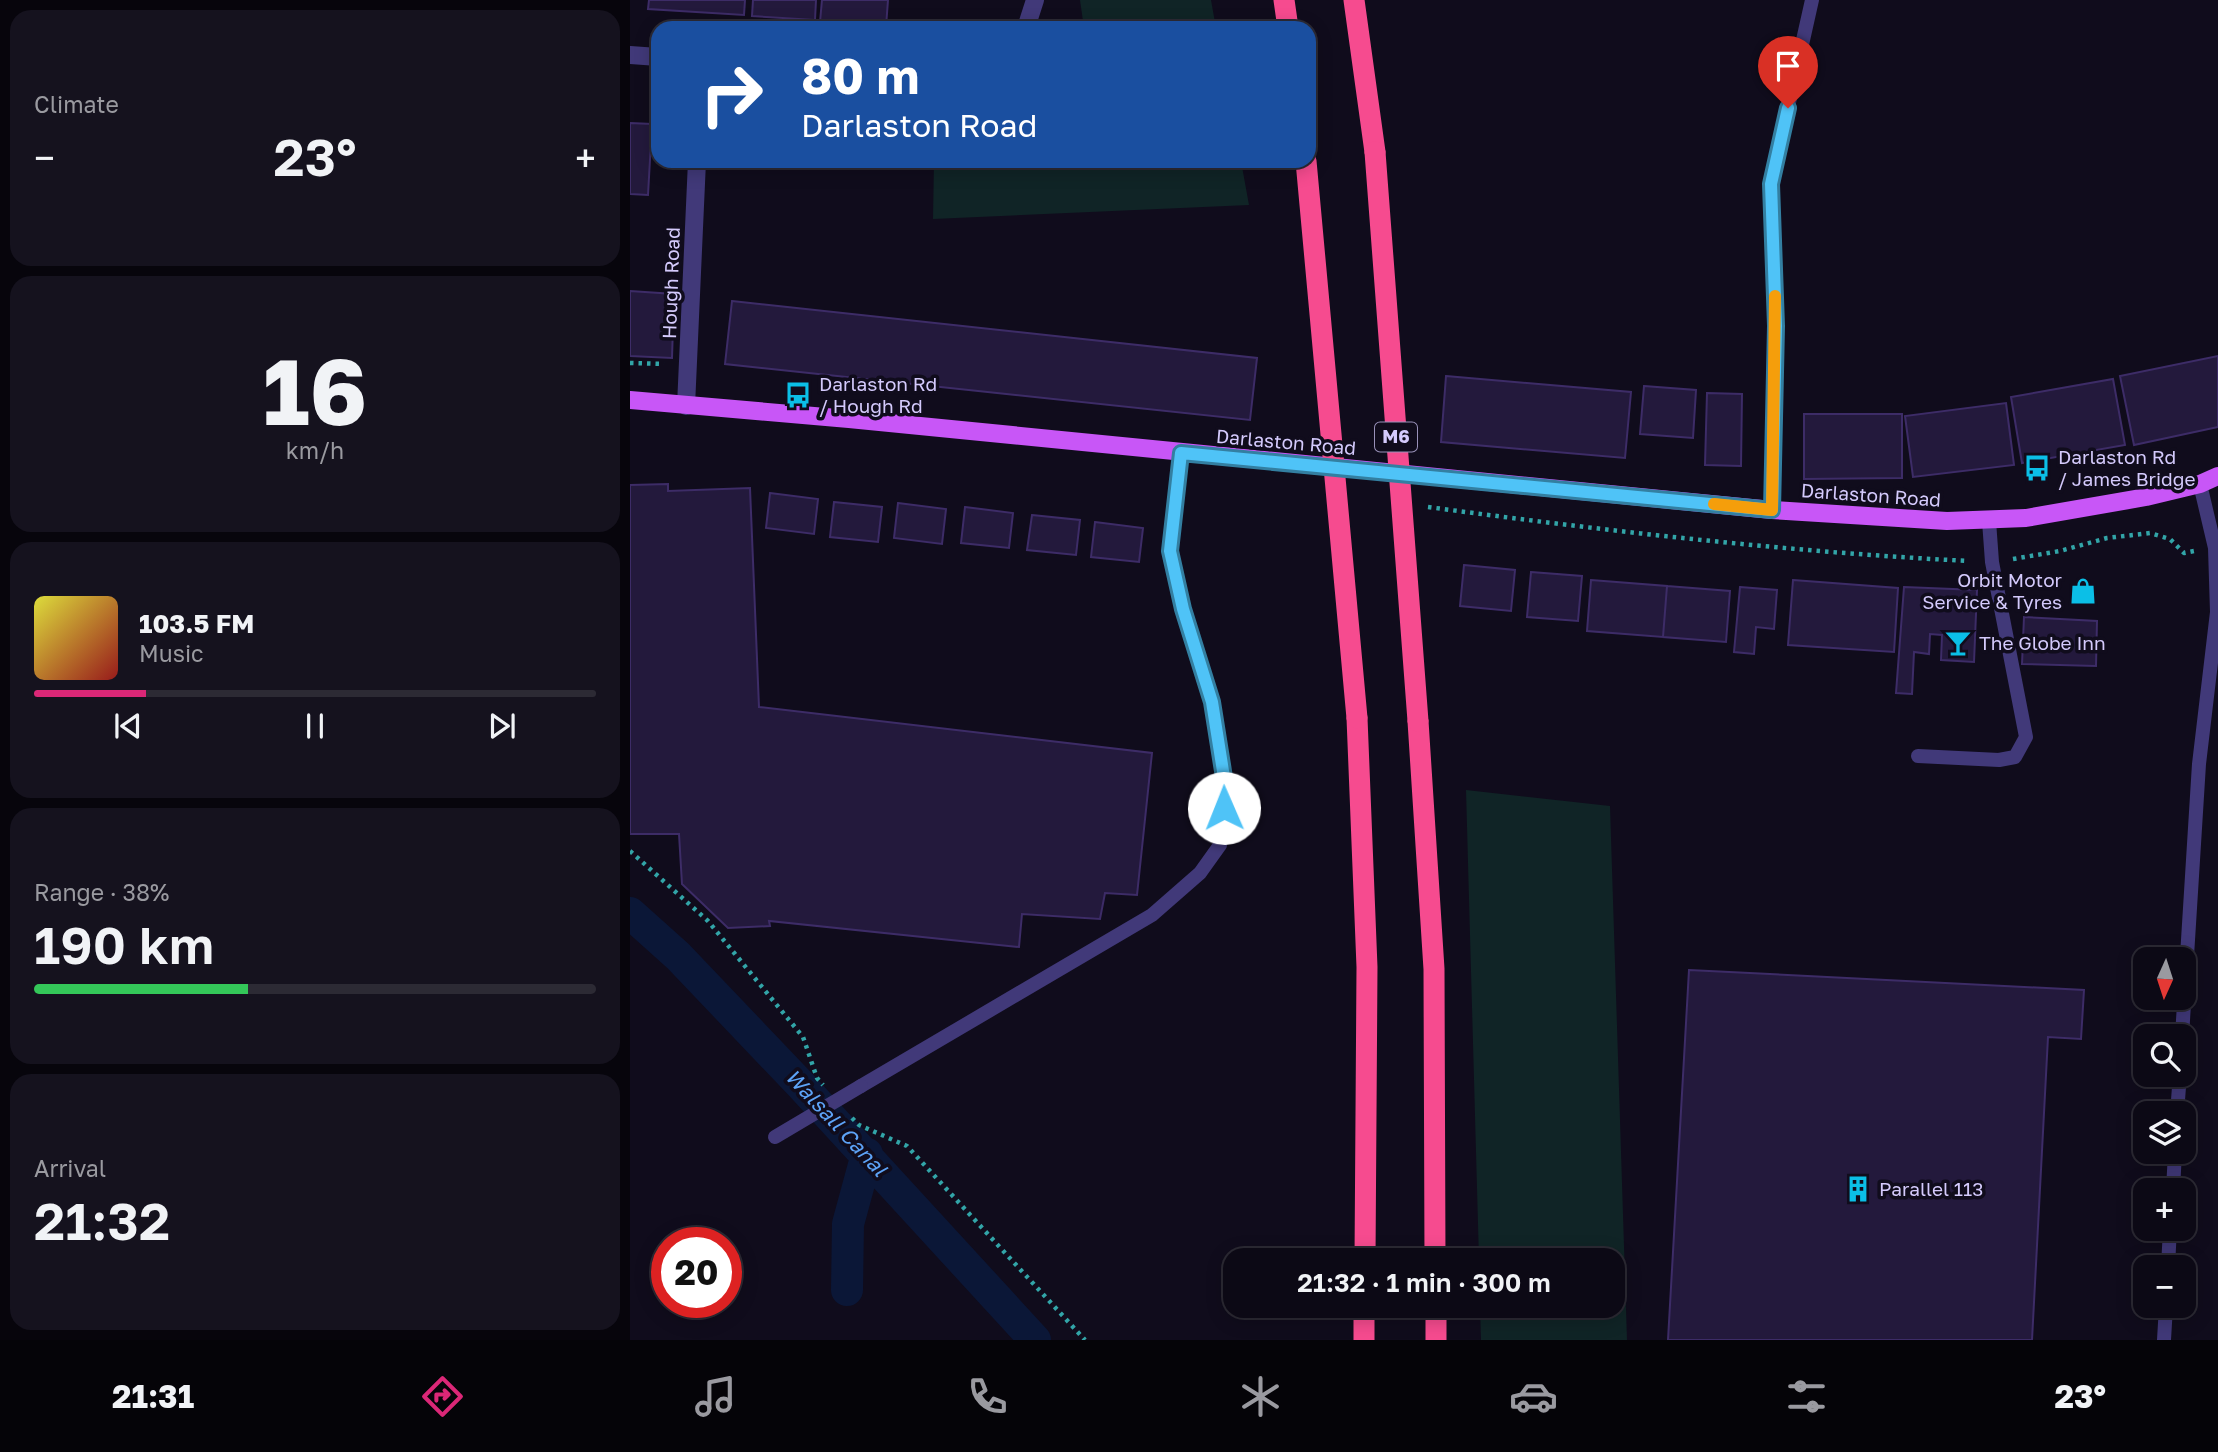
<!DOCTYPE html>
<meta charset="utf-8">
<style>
body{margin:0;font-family:"Golos Text",sans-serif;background:#15121e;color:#f1f3f6;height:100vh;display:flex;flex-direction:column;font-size:26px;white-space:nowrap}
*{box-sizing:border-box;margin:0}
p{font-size:23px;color:#9a9aa0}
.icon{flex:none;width:38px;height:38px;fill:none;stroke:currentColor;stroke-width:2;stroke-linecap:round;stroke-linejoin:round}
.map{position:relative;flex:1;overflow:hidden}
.panel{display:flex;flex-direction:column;gap:10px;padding:10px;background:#07050c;width:630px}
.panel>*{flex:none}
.top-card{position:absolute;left:21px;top:21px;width:665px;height:147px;border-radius:21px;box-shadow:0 4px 18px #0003,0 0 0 2px #2c2a34;background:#1a4fa0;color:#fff;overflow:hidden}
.needle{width:46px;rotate:183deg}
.buttons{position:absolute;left:1503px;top:947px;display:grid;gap:14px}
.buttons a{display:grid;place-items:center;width:63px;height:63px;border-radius:14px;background:#0c0915;box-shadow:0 4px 18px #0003,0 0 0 2px #2c2a34;font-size:35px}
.speed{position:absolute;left:21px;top:1227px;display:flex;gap:14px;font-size:35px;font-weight:700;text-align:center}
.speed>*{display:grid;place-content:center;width:91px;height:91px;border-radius:50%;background:#0c0915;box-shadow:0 4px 18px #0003,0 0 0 2px #2c2a34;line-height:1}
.speed .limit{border:10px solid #d22;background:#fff;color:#111}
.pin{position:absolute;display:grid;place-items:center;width:60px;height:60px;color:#fff;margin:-72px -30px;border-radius:50% 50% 50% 0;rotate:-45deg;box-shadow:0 0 7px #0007}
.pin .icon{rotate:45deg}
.me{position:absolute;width:77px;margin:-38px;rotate:359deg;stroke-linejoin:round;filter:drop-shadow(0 0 5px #0008)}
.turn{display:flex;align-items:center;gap:24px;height:147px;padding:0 35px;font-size:32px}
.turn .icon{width:91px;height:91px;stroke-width:2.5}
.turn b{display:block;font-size:49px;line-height:60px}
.big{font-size:52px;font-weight:600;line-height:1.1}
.panel .widget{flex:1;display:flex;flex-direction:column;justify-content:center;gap:10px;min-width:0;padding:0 24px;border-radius:21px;background:#15121e}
.panel .dial{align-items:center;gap:0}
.dial b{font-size:91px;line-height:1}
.song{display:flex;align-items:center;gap:21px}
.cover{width:84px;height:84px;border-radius:10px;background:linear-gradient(135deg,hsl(60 70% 55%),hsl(0 70% 35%))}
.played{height:7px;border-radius:4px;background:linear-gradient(90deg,#db2777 20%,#2c2a34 20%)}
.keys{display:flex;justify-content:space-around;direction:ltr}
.heat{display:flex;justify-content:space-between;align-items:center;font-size:38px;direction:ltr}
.charge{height:10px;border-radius:5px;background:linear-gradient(90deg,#34c759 38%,#2c2a34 0)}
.trip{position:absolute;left:593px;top:1248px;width:402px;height:70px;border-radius:21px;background:#0c0915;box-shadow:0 4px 18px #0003,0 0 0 2px #2c2a34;font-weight:600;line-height:70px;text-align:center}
.tab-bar{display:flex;height:112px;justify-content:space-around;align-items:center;background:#050408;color:#9a9aa0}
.tab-bar .icon{width:49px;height:49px}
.tab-bar .on{color:#db2777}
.tab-bar b{font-size:32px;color:#f1f3f6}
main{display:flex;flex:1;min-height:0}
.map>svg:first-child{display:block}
</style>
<main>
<section class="panel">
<div class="widget"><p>Climate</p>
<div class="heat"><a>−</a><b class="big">23°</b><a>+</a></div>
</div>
<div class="widget dial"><b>16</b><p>km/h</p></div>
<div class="widget">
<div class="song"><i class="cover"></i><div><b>103.5 FM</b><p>Music</p></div></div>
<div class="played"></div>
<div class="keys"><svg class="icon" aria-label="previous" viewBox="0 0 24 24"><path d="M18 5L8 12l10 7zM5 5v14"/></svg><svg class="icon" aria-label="pause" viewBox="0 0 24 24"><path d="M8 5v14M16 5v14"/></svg><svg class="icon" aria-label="next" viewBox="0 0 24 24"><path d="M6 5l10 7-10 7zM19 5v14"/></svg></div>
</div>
<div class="widget"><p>Range · 38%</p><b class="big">190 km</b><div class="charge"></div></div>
<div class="widget"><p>Arrival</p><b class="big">21:32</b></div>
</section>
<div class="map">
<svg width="1588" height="1340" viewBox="0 0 1588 1340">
<rect width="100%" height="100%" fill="#100c1c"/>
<path fill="#102426" d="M 450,0 L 581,0 L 586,28 L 454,28 Z
M 304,161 L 611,161 L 619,205 L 303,219 Z
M 836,790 L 980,806 L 997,1340 L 851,1340 L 850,1306 L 984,1306 L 984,1260 L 849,1260 Z"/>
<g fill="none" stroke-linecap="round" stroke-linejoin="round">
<path stroke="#0b1737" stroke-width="32" d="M 0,913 L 48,956 L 171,1085 L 405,1340
M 217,1290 L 218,1224 L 237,1154"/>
</g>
<path fill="#23193c" stroke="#3d2c67" stroke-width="2" d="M 19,0 L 115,0 L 114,15 L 18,9 Z
M 123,0 L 186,0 L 185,20 L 122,16 Z
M 192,0 L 258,0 L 256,27 L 190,22 Z
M 0,123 L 22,124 L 18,195 L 0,194 Z
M 0,291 L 44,294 L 42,358 L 0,356 Z
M 102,301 L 627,358 L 620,420 L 95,364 Z
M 1588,356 L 1588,427 L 1504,445 L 1490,376 Z
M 816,376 L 1001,392 L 995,458 L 811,442 Z
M 1483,379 L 1495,445 L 1392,463 L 1381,397 Z
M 1014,386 L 1066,390 L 1063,438 L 1010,434 Z
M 1077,393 L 1112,394 L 1111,466 L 1075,465 Z
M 1376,403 L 1384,465 L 1283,477 L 1275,416 Z
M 1174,414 L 1272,414 L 1272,478 L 1174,479 Z
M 38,484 L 38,491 L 120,488 L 129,707 L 522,753 L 507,895 L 475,893 L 470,919 L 392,914 L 389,947 L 139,921 L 140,926 L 98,928 L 52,884 L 49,834 L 0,834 L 0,485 Z
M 140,493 L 188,499 L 184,534 L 136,528 Z
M 204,502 L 252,507 L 248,542 L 200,537 Z
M 268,503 L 316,509 L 312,544 L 264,538 Z
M 335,507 L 383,513 L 379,548 L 331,543 Z
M 402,515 L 450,520 L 446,555 L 397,550 Z
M 465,522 L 513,528 L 509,562 L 461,557 Z
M 834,565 L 885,570 L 881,611 L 830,606 Z
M 901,572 L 952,576 L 948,621 L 897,617 Z
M 961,580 L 1037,586 L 1033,637 L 957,631 Z
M 1163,580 L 1268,588 L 1264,652 L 1158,645 Z
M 1037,586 L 1100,591 L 1096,642 L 1033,637 Z
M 1110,587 L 1147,590 L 1144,629 L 1126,627 L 1124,654 L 1104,652 Z
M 1274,587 L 1347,590 L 1344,662 L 1311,660 L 1312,635 L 1300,634 L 1299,654 L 1284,652 L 1282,694 L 1266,693 Z
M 1394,617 L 1467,621 L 1466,666 L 1392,664 Z
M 1059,970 L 1454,990 L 1451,1039 L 1418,1037 L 1402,1340 L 1038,1340 Z"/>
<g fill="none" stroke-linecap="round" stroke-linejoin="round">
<path stroke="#32a5a8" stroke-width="4.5" stroke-dasharray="3.5 5" stroke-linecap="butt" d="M 0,363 L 34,364
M 798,507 C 977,531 1159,552 1339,561
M 1383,559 L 1430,551 L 1477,538 L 1520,533 L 1540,539 L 1554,553 L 1564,551
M 0,851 L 78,921 L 173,1037 L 187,1078 L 193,1085
M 222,1118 L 229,1125 L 277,1146 L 455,1340"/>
<path stroke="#413979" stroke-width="14" d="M 1142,510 L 1145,326 L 1141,183 L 1182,0
M 1288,756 L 1369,760 L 1385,757 L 1396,737 L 1362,562 L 1359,521
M 1552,1036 L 1569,764 L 1587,612 L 1585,548 L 1570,484
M 231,1086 L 522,915 L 570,873 L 590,845 L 596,790 L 582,702 L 553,609 L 540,551 L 551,453
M 1547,1113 L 1550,1074
M 1543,1190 L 1545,1152
M 1538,1267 L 1540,1228
M 1534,1340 L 1536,1306"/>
<path stroke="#413979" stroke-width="18" d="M 396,28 L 405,0
M 0,55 L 28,57
M 56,406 L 67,161"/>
<path stroke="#c856f7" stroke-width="18" d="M 0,400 L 219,419 L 1142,510 L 1317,521 L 1396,518 L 1516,497 L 1570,484 L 1588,476"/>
<path stroke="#f64b8f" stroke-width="21" d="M 654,0 L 658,28
M 724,0 L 745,152
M 727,718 L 737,967 L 735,1260
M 788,721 L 804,969 L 805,1260
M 806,1306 L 806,1340
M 734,1340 L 734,1306"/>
<path stroke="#413979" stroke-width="14" d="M 145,1137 L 231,1086"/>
<path stroke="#f64b8f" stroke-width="21" d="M 745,152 L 788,721
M 676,161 L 727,718"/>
</g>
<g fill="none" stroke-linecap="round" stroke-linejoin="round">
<g stroke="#337fa1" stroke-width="18">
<path id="route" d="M 594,808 L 596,790 L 582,702 L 553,609 L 540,551 L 551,453 L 1142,510 L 1146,326 L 1141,184 L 1158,108"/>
</g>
<use href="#route" stroke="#4fc3f7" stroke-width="12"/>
<path stroke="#f59e0b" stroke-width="12" d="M 1084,504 L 1142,510 L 1145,296"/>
</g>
<defs>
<g id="bus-bare" transform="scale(2.1)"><path d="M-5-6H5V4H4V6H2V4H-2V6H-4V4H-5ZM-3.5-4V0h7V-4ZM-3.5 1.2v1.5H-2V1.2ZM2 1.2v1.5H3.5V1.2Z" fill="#0bbfe7" stroke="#100c1c" stroke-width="2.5" paint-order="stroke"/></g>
<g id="shop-bare" transform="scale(2.1)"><path d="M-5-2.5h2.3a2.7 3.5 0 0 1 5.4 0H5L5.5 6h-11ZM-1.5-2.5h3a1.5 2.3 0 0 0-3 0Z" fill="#0bbfe7" stroke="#100c1c" stroke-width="2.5" paint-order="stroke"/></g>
<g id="bar-bare" transform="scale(2.1)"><path d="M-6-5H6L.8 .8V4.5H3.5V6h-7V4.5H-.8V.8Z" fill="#0bbfe7" stroke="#100c1c" stroke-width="2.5" paint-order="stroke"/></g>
<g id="building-bare" transform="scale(2.1)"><path d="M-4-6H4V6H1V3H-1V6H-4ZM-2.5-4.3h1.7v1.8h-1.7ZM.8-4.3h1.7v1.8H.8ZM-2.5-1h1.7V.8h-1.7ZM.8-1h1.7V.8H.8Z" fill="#0bbfe7" stroke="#100c1c" stroke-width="2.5" paint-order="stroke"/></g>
</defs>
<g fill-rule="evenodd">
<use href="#bus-bare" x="168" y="395"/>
<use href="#bus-bare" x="1407" y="468"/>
<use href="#shop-bare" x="1453" y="591"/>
<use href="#bar-bare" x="1328" y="643"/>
<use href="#building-bare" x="1228" y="1189"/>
</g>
<g text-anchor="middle" stroke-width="7" stroke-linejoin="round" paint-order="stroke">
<rect fill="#100c1c" stroke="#9991b9" stroke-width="2" x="745" y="422.5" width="42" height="29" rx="5"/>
<g font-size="18" font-weight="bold" fill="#d4cafc">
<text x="766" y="443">M6</text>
</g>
<g font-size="19" fill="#d4cafc" stroke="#100c1c">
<text transform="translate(41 283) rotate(-88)" y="7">Hough Road</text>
<text transform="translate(656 442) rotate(5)" y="7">Darlaston Road</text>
<text transform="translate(1241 495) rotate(4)" y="7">Darlaston Road</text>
</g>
<g font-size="19" fill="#d4cafc" stroke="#100c1c" text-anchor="start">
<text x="189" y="391">Darlaston Rd<tspan x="189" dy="22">/ Hough Rd</tspan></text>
<text x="1428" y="464">Darlaston Rd<tspan x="1428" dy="22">/ James Bridge</tspan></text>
<text x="1432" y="587" text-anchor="end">Orbit Motor<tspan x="1432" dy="22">Service &amp; Tyres</tspan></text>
<text x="1349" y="650">The Globe Inn</text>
<text x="1249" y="1196">Parallel 113</text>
</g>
<g font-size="21" font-style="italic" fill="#5da3f7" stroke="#100c1c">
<text transform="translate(206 1123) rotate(47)" y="7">Walsall Canal</text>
</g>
</g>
</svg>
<div class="buttons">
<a><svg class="needle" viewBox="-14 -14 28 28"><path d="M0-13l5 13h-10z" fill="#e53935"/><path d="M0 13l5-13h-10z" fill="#9a9aa0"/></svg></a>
<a><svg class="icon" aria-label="search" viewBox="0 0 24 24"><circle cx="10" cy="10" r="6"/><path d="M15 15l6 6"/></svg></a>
<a><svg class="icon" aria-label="layers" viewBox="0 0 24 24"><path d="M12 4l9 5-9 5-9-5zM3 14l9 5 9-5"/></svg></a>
<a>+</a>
<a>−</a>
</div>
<div class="speed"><div class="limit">20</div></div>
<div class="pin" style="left:1158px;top:108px;background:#d93025"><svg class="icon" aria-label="arrive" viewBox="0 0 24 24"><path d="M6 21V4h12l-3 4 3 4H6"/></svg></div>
<svg class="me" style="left:594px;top:808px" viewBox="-20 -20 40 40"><circle r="19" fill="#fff"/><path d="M0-13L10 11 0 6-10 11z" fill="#4fc3f7"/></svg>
<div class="trip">21:32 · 1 min · 300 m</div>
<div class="top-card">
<div class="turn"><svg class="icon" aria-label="right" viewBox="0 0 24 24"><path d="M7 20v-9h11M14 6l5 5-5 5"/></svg><div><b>80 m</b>Darlaston Road</div></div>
</div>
</div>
</main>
<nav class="tab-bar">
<b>21:31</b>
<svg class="icon on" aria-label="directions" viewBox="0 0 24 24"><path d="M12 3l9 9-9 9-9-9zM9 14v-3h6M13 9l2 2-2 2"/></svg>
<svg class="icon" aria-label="music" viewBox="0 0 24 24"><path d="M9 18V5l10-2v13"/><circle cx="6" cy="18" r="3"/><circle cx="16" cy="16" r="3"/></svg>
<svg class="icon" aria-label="phone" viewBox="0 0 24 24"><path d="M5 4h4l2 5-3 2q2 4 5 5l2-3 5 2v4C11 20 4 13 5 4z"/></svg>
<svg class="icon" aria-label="climate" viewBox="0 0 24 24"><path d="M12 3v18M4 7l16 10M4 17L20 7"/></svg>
<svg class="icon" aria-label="car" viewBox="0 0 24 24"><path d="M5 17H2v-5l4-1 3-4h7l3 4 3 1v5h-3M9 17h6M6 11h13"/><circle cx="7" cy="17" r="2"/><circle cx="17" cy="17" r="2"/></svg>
<svg class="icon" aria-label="filters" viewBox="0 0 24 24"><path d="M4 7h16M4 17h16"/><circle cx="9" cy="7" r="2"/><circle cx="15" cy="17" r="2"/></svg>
<b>23°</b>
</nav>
